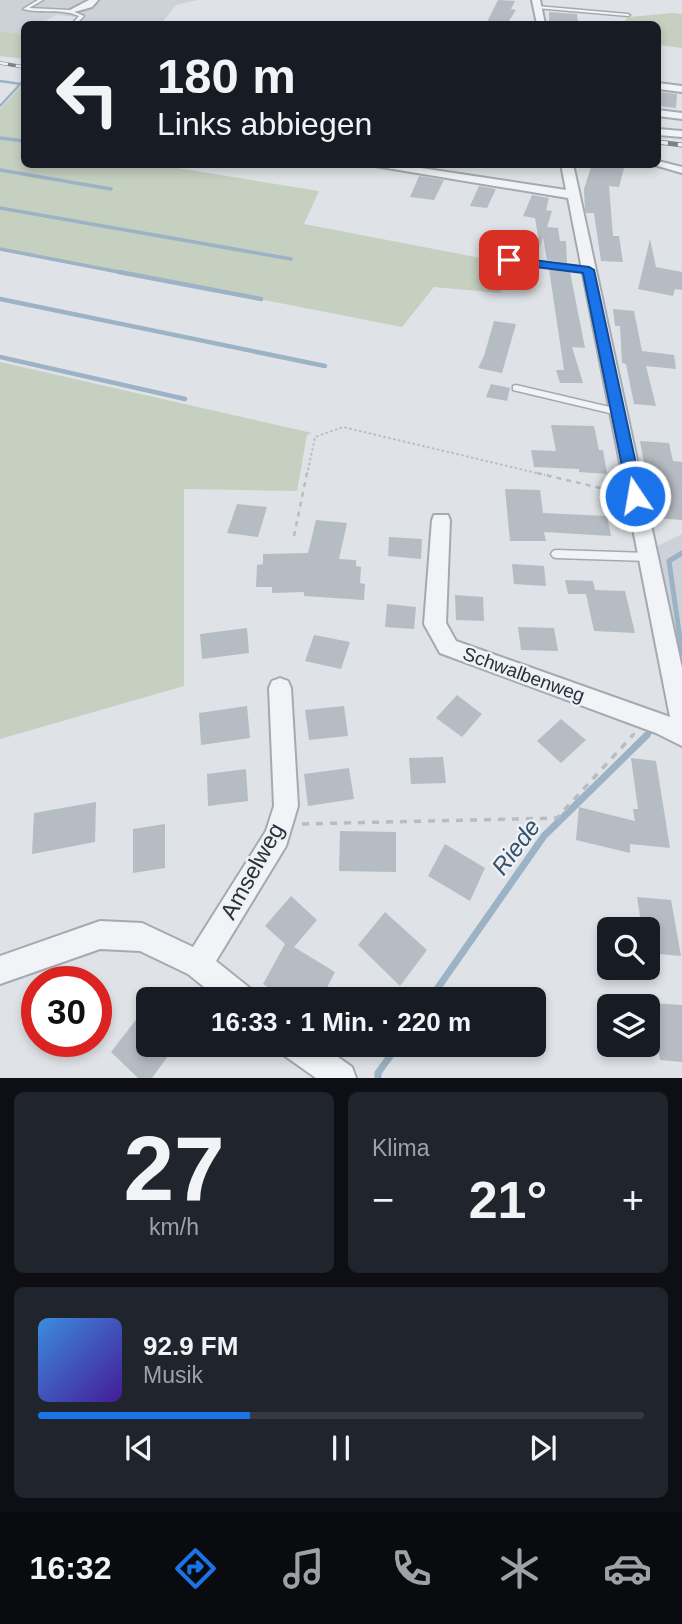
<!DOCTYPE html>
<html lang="de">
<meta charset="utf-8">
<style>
body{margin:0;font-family:Helvetica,sans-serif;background:#20242c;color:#f1f3f6;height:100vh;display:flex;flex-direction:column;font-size:26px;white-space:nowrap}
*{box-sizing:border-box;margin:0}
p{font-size:23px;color:#9ea1a6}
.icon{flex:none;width:38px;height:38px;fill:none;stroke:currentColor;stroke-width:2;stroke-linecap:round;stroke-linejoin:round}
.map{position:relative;height:1078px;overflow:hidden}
.details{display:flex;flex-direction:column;gap:14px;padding:14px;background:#0d0f14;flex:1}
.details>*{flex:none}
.hud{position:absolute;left:21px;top:21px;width:640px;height:147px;border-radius:10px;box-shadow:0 4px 10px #0003;background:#171b24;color:#f1f3f6;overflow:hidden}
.buttons{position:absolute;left:597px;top:917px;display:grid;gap:14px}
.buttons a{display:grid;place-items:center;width:63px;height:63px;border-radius:10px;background:#171b24;box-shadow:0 4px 10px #0003;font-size:35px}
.speed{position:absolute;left:21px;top:966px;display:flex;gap:14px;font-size:35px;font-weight:700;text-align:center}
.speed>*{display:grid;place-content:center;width:91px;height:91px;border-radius:50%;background:#171b24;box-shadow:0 4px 10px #0003;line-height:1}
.speed .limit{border:10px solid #d22;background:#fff;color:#111}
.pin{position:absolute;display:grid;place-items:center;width:60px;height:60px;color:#fff;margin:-30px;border-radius:14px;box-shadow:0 4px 10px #0006}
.me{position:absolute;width:77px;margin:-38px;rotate:348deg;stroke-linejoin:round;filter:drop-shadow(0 0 5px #0008)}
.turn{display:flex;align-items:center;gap:24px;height:147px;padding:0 21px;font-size:32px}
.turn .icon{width:91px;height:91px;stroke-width:2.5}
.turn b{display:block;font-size:49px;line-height:60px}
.big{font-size:52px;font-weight:700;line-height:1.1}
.details .widget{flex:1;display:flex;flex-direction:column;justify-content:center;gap:10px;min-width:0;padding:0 24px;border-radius:10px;background:#20242c}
.details .dial{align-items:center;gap:0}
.dial b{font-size:91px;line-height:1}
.song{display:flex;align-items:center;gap:21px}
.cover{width:84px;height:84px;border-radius:10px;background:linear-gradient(135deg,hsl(210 70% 55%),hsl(260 70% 35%))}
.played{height:7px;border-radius:4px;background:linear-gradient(90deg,#1a73e8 35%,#363941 35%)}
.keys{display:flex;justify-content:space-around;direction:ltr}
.heat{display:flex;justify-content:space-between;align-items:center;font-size:38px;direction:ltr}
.details .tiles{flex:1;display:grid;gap:14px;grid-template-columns:1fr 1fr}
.widget:last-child{grid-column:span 2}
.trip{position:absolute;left:136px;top:987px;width:410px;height:70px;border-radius:10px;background:#171b24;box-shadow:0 4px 10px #0003;font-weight:700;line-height:70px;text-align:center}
.tab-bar{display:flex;height:112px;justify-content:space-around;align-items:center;background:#090b0e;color:#9ea1a6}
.tab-bar .icon{width:49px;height:49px}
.tab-bar .selected{color:#1a73e8}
.tab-bar b{font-size:32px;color:#f1f3f6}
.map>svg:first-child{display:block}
</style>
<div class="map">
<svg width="682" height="1078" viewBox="0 0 682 1078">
<rect width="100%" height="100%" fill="#dfe3e7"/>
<path fill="#cdd2d9" d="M 0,0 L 198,0 L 176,5 L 161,24 L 69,24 L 77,17 L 56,15 L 40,24 L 24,24 L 24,34 L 0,31 Z
M 682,534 L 682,721 L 647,551 Z"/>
<path fill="#c5d0c1" d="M 672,13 L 682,14 L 682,48 L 658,45 L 658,24 L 621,24 L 629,17 Z
M 0,31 L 24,34 L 24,59 L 0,56 Z
M 24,83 L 24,164 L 159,165 L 319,191 L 304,224 L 512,264 L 500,293 L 434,287 L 402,327 L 0,248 L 0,109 Z
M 0,362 L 312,433 L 307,435 L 297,491 L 184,489 L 184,686 L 0,739 Z"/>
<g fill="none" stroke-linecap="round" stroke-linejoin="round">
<path stroke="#9cb2c5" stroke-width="2.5" d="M 0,81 L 21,84
M 0,106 L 24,80"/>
<path stroke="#9cb2c5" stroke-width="3.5" d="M 0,138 L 24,141
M 0,170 L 111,189
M 0,208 L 291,259
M 0,249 L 129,274"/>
<path stroke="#9cb2c5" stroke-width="4.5" d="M 119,272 L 261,299
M 0,299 L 325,366
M 0,357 L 185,399"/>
<path stroke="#9cb2c5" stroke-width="5" d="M 682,553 L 669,561 L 682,653
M 645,737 L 649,733"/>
<path stroke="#9cb2c5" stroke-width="7" d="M 430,999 L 544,836 L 647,735
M 378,1078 L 378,1073 L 398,1045"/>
</g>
<path fill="#b6bcc3" d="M 498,0 L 515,1 L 511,9 L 516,10 L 507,24 L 486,24 Z
M 549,12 L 577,14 L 578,23 L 549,22 Z
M 658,92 L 677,94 L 676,108 L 658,106 Z
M 592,164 L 625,164 L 619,187 L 609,186 L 613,236 L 619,236 L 623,262 L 601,261 L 594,213 L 586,213 L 585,209 L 584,189 Z
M 419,176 L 444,180 L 434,200 L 410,197 Z
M 479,186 L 496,189 L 487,208 L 470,206 Z
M 532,195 L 549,198 L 546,210 L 552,211 L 547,227 L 558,228 L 560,241 L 566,241 L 567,263 L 547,260 L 543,237 L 540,248 L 535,218 L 523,216 Z
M 650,239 L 656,267 L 682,272 L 682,290 L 675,289 L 673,296 L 638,289 Z
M 549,269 L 570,272 L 585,348 L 572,347 L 583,383 L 560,383 L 556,370 L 564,370 Z
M 613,309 L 634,311 L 642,351 L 674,355 L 676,369 L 646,366 L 656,406 L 634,404 L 626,364 L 622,363 L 620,326 L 615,326 Z
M 494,321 L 516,324 L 502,373 L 478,368 L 484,356 Z
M 491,384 L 510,388 L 507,401 L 486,397 Z
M 551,425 L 594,426 L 599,450 L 603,450 L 607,474 L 579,472 L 579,469 L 534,467 L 531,450 L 556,451 Z
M 640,441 L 669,443 L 673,461 L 682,462 L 682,520 L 654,518 Z
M 505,489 L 540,490 L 543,513 L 607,516 L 611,536 L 544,532 L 546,541 L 510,541 Z
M 237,504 L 267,507 L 258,537 L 227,533 Z
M 316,520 L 347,523 L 339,559 L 356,560 L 356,566 L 361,567 L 360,583 L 365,584 L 364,600 L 304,596 L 304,592 L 272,593 L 272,587 L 256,587 L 257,565 L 263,564 L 263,554 L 308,553 Z
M 389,537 L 422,539 L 421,559 L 388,556 Z
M 512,564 L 544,566 L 546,586 L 514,584 Z
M 565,580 L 593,581 L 595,590 L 625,591 L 635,633 L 594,631 L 586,594 L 568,594 Z
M 455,595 L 483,597 L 484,621 L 456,620 Z
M 387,604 L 416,607 L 414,629 L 385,627 Z
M 518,627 L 554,628 L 558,651 L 521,650 Z
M 247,628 L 249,653 L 202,659 L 200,634 Z
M 314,635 L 350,642 L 341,669 L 305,661 Z
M 457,695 L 482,714 L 462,737 L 436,718 Z
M 247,706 L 250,738 L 201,745 L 199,713 Z
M 344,706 L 348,736 L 309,740 L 305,710 Z
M 561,719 L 586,740 L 561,763 L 537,741 Z
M 443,757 L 446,783 L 411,784 L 409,758 Z
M 631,758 L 656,761 L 670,848 L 630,844 L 630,853 L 576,840 L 579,807 L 635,821 L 633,809 L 638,809 Z
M 349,768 L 354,799 L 308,806 L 304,774 Z
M 246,769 L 248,801 L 208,806 L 207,774 Z
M 96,802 L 95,842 L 32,854 L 34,813 Z
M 165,824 L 165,868 L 133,873 L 133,829 Z
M 340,831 L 396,832 L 396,872 L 339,871 Z
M 445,844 L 485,868 L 470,901 L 428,876 Z
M 291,896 L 317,920 L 294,947 L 335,972 L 321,999 L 287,999 L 263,984 L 285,944 L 265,926 Z
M 637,897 L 671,900 L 681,956 L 648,953 L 648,929 L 642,929 Z
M 385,912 L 427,950 L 400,986 L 358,945 Z
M 149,1003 L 149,1045 L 176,1045 L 152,1078 L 138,1078 L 111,1052 Z
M 651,1003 L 682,1005 L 682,1062 L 660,1060 Z"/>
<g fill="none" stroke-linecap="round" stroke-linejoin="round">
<g stroke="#a5aab1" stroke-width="3">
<path id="lane" d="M 38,0 L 43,0 L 29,8 L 70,10 L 84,16 L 76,24 L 72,24 L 79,16 C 61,8 41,14 23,9 Z
M 537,6 L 628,14 L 630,15 L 628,16 L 536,8 Z
M 509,242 L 512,244 L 512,258 L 589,268 L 592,270 L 589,272 L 507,261 L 506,244 Z
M 516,385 L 618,409 L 622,412 L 618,415 L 513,390 L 513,386 Z
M 556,550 L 648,553 L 651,554 L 653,557 L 651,560 L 648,561 L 556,558 L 553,557 L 551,554 L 553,551 Z"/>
</g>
<g stroke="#a5aab1" stroke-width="4">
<path id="street" d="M 89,0 L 98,0 L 92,7 L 74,12 L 70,10 Z
M 532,0 L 540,0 L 545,24 L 537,24 Z
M 658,83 L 682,86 L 682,92 L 658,89 Z
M 658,110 L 682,113 L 682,119 L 658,116 Z
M 658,129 L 682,131 L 682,137 L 658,135 Z
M 658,161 L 682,167 L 682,173 L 651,164 L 658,164 Z
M 363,164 L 394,164 L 566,190 L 561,164 L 573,164 L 682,668 L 682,746 L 656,733 L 440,653 L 424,624 L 432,520 L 434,515 L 448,515 L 450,520 L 446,623 L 456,641 L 670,717 L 568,198 Z
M 280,678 L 288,681 L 291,688 L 298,806 L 286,846 L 216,961 L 251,989 L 255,999 L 219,999 L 188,974 L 140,951 L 100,949 L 0,984 L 0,956 L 100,921 L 142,923 L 193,947 L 266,831 L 274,806 L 269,688 L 272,681 Z
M 281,1045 L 321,1045 L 352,1067 L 356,1078 L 316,1078 L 285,1056 Z"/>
</g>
<path stroke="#b9bdc2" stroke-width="2" stroke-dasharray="2.5 2.5" stroke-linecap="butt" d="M 307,475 L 315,437 L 343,427 L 545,475"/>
<path stroke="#b9bdc2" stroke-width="2.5" stroke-dasharray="5 5" stroke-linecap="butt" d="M 537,473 L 617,492
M 294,536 L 307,473
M 631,737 L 635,733"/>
<path stroke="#b9bdc2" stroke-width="3.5" stroke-dasharray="7 7" stroke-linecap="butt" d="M 302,824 L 557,818 L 633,735"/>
<use href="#lane" fill="#f1f3f6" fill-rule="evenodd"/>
<use href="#street" fill="#f1f3f6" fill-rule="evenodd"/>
<g stroke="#798390" stroke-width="3.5">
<path id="rail-far1" d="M 0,63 L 24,67"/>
</g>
<g stroke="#798390" stroke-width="5">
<path id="rail" d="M 658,142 L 682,145"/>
</g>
<use href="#rail-far1" stroke="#eef1f5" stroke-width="2.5" stroke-dasharray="8" stroke-linecap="butt"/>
<use href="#rail" stroke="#eef1f5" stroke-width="3.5" stroke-dasharray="10" stroke-linecap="butt"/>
</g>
<path fill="#1a73e8" stroke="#114b97" stroke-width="2" d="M 509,257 L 589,267 L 594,270 L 643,496 L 641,500 L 630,500 L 628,496 L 583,273 L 505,263 L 505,258 Z"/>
<g text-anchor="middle" stroke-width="5" stroke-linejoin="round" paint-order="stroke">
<g font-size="19" fill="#29313d" stroke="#eef1f5">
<text transform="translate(524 674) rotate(20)" y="7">Schwalbenweg</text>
</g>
<g font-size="23" fill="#29313d" stroke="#eef1f5">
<text transform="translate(252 871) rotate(-61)" y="8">Amselweg</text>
</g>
<g font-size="24" font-style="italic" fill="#36526e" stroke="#eef1f5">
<text transform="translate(516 847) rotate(-53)" y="8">Riede</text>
</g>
</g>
</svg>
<div class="buttons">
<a><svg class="icon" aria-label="search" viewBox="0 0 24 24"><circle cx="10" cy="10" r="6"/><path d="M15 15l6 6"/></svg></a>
<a><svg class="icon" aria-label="layers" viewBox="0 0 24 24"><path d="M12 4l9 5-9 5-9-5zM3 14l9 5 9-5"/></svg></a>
</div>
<div class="speed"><div class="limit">30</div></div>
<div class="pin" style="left:509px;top:260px;background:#d93025"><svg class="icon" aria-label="arrive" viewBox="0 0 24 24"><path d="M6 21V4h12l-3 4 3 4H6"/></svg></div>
<svg class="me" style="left:635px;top:496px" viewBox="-20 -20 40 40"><circle r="17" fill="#1a73e8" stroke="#fff" stroke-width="3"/><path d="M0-11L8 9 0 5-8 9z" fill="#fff"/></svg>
<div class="trip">16:33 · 1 Min. · 220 m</div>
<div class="hud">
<div class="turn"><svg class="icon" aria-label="left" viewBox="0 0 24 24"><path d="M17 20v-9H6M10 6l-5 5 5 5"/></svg><div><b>180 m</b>Links abbiegen</div></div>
</div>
</div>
<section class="details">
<div class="tiles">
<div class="widget dial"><b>27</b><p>km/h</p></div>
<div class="widget"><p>Klima</p>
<div class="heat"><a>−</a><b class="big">21°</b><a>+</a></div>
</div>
<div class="widget">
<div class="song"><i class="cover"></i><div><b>92.9 FM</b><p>Musik</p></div></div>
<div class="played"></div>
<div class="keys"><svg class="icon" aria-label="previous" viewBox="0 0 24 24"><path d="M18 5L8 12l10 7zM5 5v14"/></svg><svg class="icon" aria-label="pause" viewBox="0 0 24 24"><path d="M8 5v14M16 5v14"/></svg><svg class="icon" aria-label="next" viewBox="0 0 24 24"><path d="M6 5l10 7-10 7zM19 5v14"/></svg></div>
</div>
</div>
</section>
<nav class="tab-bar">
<b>16:32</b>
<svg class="icon selected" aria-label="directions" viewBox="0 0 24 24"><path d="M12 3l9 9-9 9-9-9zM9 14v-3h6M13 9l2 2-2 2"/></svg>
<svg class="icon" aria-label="music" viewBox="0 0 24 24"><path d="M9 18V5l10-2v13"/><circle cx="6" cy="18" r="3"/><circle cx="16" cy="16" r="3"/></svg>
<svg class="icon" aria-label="phone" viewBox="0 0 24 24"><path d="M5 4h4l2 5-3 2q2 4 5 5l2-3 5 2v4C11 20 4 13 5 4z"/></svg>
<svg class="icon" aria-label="climate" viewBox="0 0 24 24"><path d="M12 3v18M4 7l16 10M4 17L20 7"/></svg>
<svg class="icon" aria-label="car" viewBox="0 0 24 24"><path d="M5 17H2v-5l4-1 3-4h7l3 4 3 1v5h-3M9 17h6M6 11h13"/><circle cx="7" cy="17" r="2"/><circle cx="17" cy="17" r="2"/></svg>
</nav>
